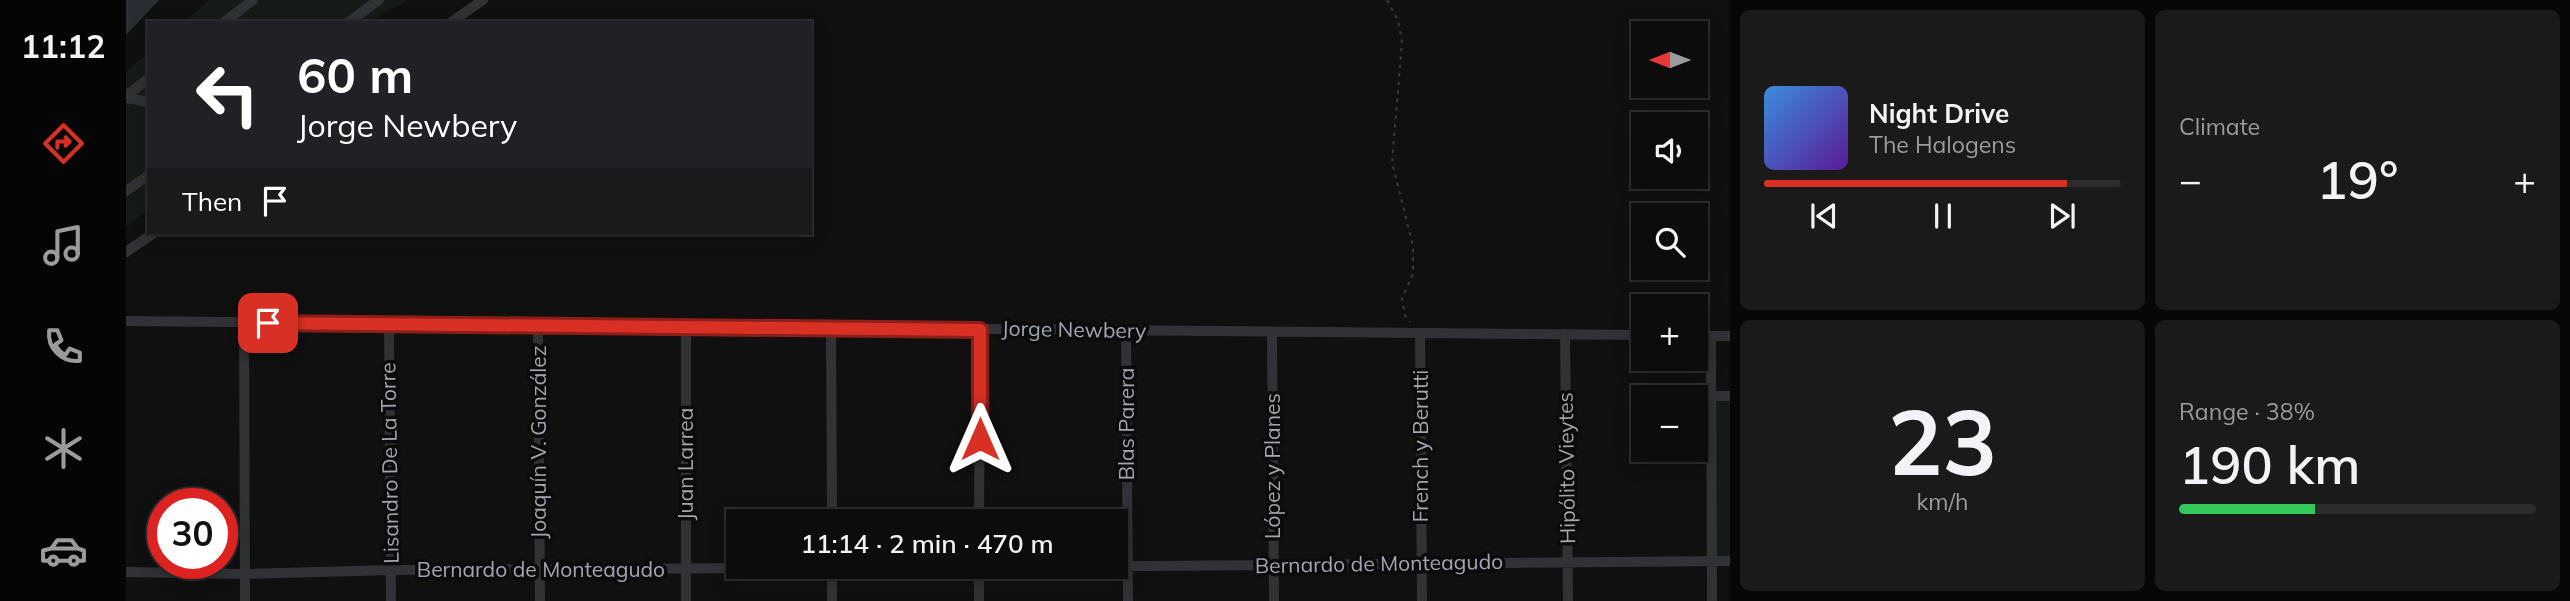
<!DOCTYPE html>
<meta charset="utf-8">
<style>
body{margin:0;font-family:Mulish,sans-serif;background:#1a1a1b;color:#f1f3f6;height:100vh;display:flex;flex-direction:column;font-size:26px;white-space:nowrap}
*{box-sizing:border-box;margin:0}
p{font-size:23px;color:#9a9b9d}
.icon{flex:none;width:38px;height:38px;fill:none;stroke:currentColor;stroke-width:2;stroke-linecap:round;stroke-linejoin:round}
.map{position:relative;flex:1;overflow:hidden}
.panel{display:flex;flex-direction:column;gap:10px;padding:10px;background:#070707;width:840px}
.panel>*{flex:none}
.guide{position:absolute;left:21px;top:21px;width:665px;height:214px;border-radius:0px;box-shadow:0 4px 18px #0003,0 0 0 2px #2c2c2e;background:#202124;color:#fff;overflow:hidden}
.needle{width:46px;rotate:270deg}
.controls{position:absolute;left:1505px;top:21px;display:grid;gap:14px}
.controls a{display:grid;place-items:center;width:77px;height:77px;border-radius:0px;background:#0c0c0d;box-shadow:0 4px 18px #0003,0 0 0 2px #2c2c2e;font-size:35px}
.speed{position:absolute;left:21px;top:488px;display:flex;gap:14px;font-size:35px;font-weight:700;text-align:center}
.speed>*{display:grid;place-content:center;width:91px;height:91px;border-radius:50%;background:#0c0c0d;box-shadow:0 4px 18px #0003,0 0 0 2px #2c2c2e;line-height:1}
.speed .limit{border:10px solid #d22;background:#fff;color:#111}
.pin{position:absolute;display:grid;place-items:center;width:60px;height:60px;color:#fff;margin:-30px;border-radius:14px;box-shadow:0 4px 10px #0006}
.me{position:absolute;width:77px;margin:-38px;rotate:0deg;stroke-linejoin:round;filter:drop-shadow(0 0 5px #0008)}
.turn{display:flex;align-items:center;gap:24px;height:147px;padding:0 35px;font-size:32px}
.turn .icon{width:91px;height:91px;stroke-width:2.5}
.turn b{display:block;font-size:49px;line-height:60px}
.then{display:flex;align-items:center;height:66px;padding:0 35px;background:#0003;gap:14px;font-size:26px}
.big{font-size:52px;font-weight:600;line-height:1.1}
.panel .card{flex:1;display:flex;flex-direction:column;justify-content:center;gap:10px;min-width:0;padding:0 24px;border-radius:10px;background:#1a1a1b}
.panel .dial{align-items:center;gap:0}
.dial b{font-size:91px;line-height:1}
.song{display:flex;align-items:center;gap:21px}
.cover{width:84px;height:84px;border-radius:10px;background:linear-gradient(135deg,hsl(210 70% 55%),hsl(270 70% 35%))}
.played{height:7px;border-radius:4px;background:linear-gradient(90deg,#d93025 85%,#2c2c2e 85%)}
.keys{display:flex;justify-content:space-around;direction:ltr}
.heat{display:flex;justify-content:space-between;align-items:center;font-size:38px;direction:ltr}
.charge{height:10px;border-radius:5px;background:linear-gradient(90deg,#34c759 38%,#2c2c2e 0)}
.panel .tiles{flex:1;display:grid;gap:10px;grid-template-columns:repeat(2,1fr)}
.trip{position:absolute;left:600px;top:509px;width:402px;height:70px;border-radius:0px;background:#0c0c0d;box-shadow:0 4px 18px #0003,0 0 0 2px #2c2c2e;font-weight:600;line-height:70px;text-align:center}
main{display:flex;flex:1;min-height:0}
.menu{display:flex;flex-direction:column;width:126px;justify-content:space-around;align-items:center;background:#050505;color:#9a9b9d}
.menu .icon{width:49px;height:49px}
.menu .active{color:#d93025}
.menu b{font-size:32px;color:#f1f3f6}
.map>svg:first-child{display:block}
</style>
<main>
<nav class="menu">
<b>11:12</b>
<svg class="icon active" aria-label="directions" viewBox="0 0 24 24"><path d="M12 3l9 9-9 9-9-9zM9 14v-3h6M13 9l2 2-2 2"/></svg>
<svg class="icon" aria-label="music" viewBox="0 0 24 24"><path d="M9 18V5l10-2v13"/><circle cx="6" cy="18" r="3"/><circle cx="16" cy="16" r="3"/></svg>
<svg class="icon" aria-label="phone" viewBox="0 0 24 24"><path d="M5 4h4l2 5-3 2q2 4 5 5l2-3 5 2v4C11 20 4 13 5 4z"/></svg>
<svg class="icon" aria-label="climate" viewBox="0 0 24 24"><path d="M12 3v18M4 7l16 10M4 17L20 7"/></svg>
<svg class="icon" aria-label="car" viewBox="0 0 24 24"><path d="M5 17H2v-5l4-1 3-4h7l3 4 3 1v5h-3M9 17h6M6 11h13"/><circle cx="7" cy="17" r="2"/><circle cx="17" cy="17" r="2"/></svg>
</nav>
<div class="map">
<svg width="1604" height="601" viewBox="0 0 1604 601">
<rect width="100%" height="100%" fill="#101011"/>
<path fill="#171b17" d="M 83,0 L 282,0 L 240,23 L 57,23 Z
M 23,52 L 23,209 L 0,227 L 0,72 Z
M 1585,396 L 1604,396 L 1604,561 L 1586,561 Z"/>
<path fill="#282e33" d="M 0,0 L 33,0 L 0,35 Z"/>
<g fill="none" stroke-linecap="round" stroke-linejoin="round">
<path stroke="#37393c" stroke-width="2" stroke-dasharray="3.5 5" stroke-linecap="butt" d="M 1261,0 L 1272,20 L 1276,42 L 1266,162 L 1287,246 L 1287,274 L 1276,298 L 1279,315 L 1284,322"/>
<path stroke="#313235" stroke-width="10" d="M 97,23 L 127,0
M 221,23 L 253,0
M 324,23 L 357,0
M 0,96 L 23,78
M 0,98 L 23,102
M 0,191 L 23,175
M 0,252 L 28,233
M 0,321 L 1517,335
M 118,323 L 119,601
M 263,324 L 265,601
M 412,326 L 414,601
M 705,328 L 706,522
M 1000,331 L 1002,601
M 1146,332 L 1148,601
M 1294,333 L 1296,601
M 1439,334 L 1442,601
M 1570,336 L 1604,336
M 1585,336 L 1586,601
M 1585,396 L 1604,396
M 853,522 L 854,329
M 901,567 L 1604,561
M 0,572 L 119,574 L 265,570 L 830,567
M 560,601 L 560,327
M 706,601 L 706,567
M 853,601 L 853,567"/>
</g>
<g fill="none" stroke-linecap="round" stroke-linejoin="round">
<g stroke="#8d1f18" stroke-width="18">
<path id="route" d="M 142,323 L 854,330 L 854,439"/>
</g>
<use href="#route" stroke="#d93025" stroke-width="12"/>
</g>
<g text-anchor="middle" stroke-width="7" stroke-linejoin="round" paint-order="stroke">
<g font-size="21" fill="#a2a6b0" stroke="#0b0b0c">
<text transform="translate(948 330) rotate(1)" y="7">Jorge Newbery</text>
<text transform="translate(1001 424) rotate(-90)" y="7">Blas Parera</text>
<text transform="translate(413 442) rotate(-90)" y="7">Joaquín V. González</text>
<text transform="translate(1295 446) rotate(-90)" y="7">French y Berutti</text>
<text transform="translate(264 463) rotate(-91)" y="7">Lisandro De La Torre</text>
<text transform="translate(560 464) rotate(-90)" y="7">Juan Larrea</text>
<text transform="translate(1147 466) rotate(-90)" y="7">López y Planes</text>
<text transform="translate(1441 468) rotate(-91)" y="7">Hipólito Vieytes</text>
<text transform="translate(1253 564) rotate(-1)" y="7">Bernardo de Monteagudo</text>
<text x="415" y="577">Bernardo de Monteagudo</text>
</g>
</g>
</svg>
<div class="controls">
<a><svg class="needle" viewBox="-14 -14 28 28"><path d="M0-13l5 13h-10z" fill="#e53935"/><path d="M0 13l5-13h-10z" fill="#9a9b9d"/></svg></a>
<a><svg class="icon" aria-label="sound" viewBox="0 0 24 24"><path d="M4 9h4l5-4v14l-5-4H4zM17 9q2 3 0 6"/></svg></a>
<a><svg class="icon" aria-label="search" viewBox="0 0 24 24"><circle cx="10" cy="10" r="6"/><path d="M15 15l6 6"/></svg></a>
<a>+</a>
<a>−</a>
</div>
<div class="speed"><div class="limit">30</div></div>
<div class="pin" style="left:142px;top:323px;background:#d93025"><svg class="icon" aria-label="arrive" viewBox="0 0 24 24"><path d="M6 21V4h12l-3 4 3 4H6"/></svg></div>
<svg class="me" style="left:854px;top:439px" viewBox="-20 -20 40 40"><path d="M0-17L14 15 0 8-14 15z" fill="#d93025" stroke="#fff" stroke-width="4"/></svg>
<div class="trip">11:14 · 2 min · 470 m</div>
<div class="guide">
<div class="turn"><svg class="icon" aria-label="left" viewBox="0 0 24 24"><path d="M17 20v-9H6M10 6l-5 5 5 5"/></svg><div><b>60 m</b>Jorge Newbery</div></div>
<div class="then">Then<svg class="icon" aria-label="arrive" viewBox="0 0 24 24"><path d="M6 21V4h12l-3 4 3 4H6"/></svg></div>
</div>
</div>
<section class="panel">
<div class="tiles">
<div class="card">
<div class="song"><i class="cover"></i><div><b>Night Drive</b><p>The Halogens</p></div></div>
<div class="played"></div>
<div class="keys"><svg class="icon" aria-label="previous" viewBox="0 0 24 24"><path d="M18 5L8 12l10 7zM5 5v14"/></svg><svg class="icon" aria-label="pause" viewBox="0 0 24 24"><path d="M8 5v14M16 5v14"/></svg><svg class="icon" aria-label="next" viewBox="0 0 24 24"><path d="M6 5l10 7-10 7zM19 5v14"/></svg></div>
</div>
<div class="card"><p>Climate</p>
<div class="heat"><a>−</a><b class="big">19°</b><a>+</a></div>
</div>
<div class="card dial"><b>23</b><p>km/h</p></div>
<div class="card"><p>Range · 38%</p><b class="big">190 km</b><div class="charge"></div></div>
</div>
</section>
</main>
